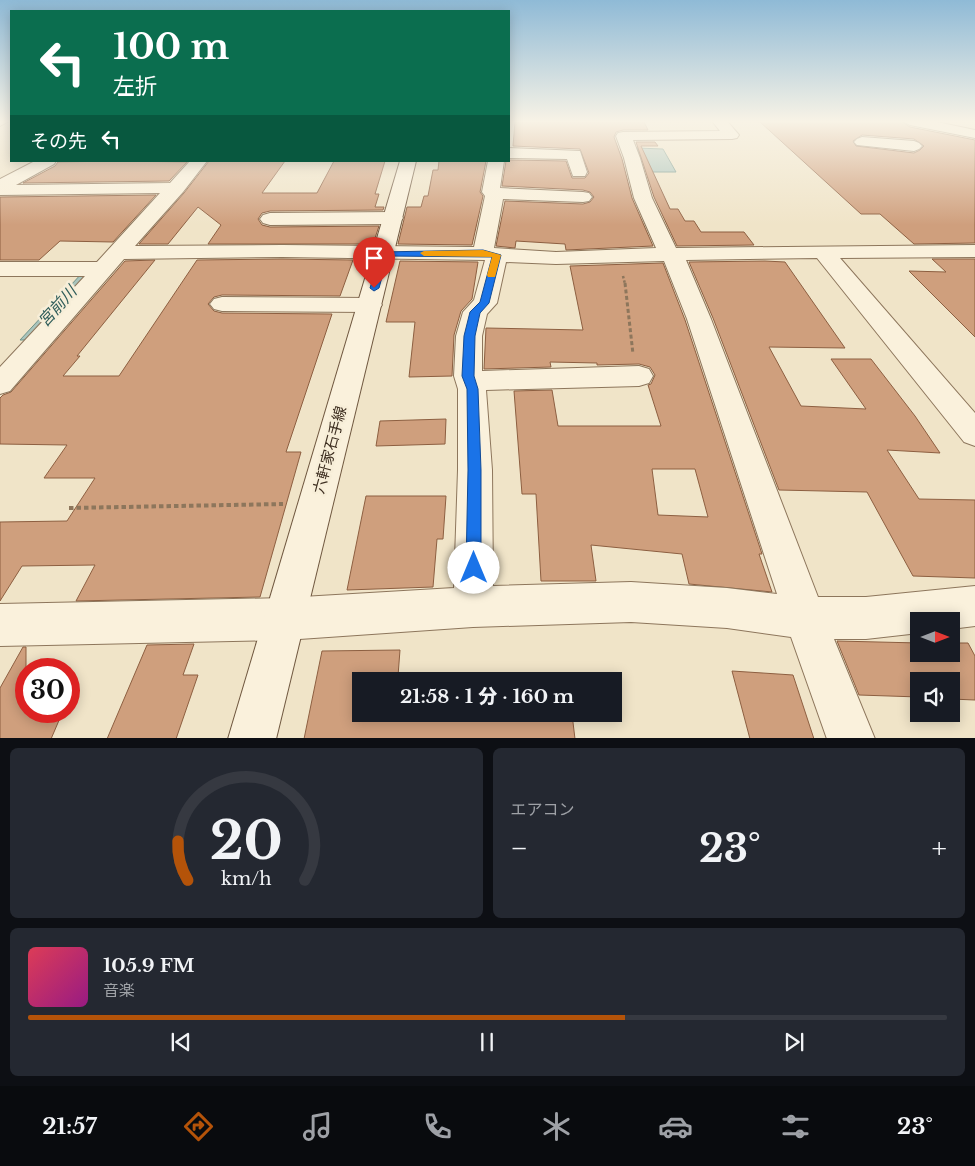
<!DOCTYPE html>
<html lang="ja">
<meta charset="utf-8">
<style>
body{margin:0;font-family:"Libre Baskerville","Noto Sans JP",serif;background:#242831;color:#f1f3f6;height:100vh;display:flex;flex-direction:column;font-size:19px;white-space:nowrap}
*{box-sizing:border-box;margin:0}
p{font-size:16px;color:#9ea1a6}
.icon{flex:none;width:28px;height:28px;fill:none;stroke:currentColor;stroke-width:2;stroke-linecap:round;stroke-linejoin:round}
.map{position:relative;height:738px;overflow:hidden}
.panel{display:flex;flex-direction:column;gap:10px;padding:10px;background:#0d0f14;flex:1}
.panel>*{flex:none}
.hud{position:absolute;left:10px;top:10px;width:500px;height:152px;border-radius:0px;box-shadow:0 2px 12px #0003;background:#0b6e4f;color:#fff;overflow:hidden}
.needle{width:32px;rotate:90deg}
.buttons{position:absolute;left:910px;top:612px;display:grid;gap:10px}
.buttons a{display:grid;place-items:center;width:50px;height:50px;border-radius:0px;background:#171b24;box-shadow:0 2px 12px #0003;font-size:25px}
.speed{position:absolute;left:15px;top:658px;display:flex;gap:10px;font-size:25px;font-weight:700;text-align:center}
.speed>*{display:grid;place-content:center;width:65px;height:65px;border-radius:50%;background:#171b24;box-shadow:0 2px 12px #0003;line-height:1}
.speed .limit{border:8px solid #d22;background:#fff;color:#111}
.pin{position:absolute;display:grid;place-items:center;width:42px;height:42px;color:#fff;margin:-51px -21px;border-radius:50% 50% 50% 0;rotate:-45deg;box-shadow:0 0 5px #0007}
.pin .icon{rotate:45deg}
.me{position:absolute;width:55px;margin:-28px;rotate:0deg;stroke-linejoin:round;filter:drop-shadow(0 0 4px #0008)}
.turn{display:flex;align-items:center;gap:18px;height:105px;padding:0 20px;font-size:22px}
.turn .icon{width:65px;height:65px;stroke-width:2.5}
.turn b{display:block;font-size:35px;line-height:42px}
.then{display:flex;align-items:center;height:48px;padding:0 20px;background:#0003;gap:10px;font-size:19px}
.big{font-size:38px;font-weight:800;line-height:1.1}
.panel .tile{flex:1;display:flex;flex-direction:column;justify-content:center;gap:8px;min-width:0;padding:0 18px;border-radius:8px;background:#242831}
.panel .dial{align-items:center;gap:0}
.dial svg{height:130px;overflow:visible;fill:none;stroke:#363941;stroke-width:7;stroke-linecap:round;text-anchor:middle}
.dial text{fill:#f1f3f6;stroke:none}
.song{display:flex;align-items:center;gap:15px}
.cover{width:60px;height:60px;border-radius:8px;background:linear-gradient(135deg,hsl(350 70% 55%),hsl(310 70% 35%))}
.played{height:5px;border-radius:2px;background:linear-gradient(90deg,#b45309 65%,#363941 65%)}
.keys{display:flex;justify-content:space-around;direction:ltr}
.heat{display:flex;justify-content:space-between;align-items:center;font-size:28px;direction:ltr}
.panel .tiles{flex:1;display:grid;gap:10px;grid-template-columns:1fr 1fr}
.tile:last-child{grid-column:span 2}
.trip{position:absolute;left:352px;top:672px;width:270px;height:50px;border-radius:0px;background:#171b24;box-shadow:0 2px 12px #0003;font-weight:800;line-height:50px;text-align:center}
.menu{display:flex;height:80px;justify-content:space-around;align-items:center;background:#090b0e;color:#9ea1a6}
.menu .icon{width:35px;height:35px}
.menu .active{color:#b45309}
.menu b{font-size:22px;color:#f1f3f6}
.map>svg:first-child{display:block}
</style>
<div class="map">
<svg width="975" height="739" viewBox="0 0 975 739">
<rect width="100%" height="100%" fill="#f0e4c8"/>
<path fill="#a9c4bc" stroke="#6f938a" d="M 637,148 L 663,149 L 676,172 L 647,172 Z
M 83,272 L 93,272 L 32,340 L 20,340 Z"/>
<path fill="#cf9f7d" stroke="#8d5f41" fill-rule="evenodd" d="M 759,121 L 901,121 L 910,127 L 975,140 L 975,243 L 914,244 L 880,214 L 861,214 ZM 862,135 L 914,139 L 924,146 L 920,150 L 914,153 L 856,146 L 853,141 Z
M 515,122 L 644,122 L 648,130 L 623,130 L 616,132 L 614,137 L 622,159 L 632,198 L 653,246 L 566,250 L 565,244 L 516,241 L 515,248 L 496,246 L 505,201 L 583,204 L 590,202 L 594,197 L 590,192 L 583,190 L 502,186 L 506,161 L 509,160 L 566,161 L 572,178 L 585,178 L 589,173 L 580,149 L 513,146 Z
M 636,142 L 655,142 L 658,146 L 641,146 L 670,209 L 678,209 L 685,221 L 694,221 L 701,232 L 744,232 L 754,245 L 677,246 L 654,197 Z
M 117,161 L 187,162 L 169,181 L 23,183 L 55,166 L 58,162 Z
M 209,161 L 285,161 L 262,193 L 317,193 L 334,161 L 385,161 L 375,194 L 379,194 L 375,207 L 384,207 L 383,210 L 270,211 L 262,213 L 258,219 L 262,225 L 270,227 L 379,226 L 373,244 L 208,244 L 221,225 L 198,207 L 168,244 L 139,244 L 184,193 Z
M 439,161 L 486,161 L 480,192 L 483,196 L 472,245 L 398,244 L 407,207 L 421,207 L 424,196 L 428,196 L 433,170 L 438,170 Z
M 156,195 L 113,242 L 60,241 L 39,260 L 0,260 L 0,197 Z
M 282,259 L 353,260 L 340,296 L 222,295 L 214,297 L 208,304 L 214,311 L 222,313 L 332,314 L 286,452 L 301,452 L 260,597 L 76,601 L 95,565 L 22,566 L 0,601 L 0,522 L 67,521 L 95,478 L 44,478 L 67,445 L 0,444 L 0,398 L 3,395 L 11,392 L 125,261 L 155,260 L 77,356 L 80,356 L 63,376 L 119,376 L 197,260 Z
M 932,259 L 975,259 L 975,337 L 909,271 L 946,272 Z
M 400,261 L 478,262 L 472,299 L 461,311 L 454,335 L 452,376 L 409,377 L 415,322 L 386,322 Z
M 765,261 L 785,262 L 845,348 L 769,347 L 801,406 L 866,409 L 831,359 L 871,359 L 915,416 L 940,453 L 887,450 L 919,499 L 975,500 L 975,578 L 913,576 L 867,492 L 779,490 L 713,318 L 689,262 Z
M 663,263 L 685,320 L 762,554 L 759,554 L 772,592 L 689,584 L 682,554 L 591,545 L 596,581 L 541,581 L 536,494 L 522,494 L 514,391 L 552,390 L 558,426 L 661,426 L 648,385 L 651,384 L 655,375 L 650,367 L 639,364 L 597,365 L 597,363 L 550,362 L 551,367 L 484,369 L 486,328 L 583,330 L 570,266 ZM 652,469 L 695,469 L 708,517 L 658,515 Z
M 446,419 L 445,444 L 376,446 L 380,421 Z
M 366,496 L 446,496 L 443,539 L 437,539 L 433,587 L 347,590 Z
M 837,641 L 919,643 L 919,654 L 951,654 L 951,643 L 968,643 L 975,656 L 975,700 L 951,699 L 951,681 L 919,681 L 919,697 L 859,695 Z
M 194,644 L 183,675 L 198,675 L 176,739 L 107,739 L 147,645 Z
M 23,647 L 26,647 L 26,711 L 63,711 L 51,739 L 0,739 L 0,688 Z
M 400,650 L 398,676 L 406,676 L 405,681 L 361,681 L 361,714 L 572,714 L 575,739 L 304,739 L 322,651 Z
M 732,671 L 793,675 L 814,739 L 750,739 Z"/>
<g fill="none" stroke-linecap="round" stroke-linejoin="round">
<g stroke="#8d765c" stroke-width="2">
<path id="street" d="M 0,121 L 9,121 L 0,126 Z
M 712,121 L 727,121 L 739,135 L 737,138 L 732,139 L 633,140 L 640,158 L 652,198 L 676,248 L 975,245 L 975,257 L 840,258 L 975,413 L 975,446 L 964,442 L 817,258 L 686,260 L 711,319 L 818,597 L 866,597 L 975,586 L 975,626 L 951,629 L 951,621 L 919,621 L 919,633 L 866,639 L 834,639 L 875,739 L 827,739 L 791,637 L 727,628 L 631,622 L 473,627 L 285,640 L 0,646 L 0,604 L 285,598 L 454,588 L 458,470 L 458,389 L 454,376 L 456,336 L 463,312 L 474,300 L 485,260 L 282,257 L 124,259 L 10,391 L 0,394 L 0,367 L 85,276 L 0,276 L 0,262 L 97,262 L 160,193 L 0,195 L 0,179 L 35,161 L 56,161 L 54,164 L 16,185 L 170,183 L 190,161 L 207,161 L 183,192 L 135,246 L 282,245 L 474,247 L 485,196 L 482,192 L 488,161 L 504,161 L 500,188 L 583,192 L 589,193 L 592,197 L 589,201 L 583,202 L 503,199 L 494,248 L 556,252 L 656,248 L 634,198 L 624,158 L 616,136 L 618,133 L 623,132 L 720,131 ZM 664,261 L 687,319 L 777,594 L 727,588 L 631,582 L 493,586 L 492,470 L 486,390 L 639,386 L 649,383 L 653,376 L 649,369 L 639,366 L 482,371 L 482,336 L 487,314 L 497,303 L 506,262 L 556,264 Z
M 903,121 L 932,121 L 975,130 L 975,138 L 910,125 Z
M 862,137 L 914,141 L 919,143 L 922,146 L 919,149 L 914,151 L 857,145 L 854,142 L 857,139 Z
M 509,148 L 580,151 L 587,172 L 585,176 L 573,176 L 567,159 L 509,158 Z
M 393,212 L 400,214 L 403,218 L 400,222 L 393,224 L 270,225 L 263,223 L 260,219 L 263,215 L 270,213 Z
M 222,297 L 370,298 L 378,300 L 382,305 L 378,310 L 370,312 L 222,311 L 214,309 L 210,304 L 214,299 Z"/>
</g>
<g stroke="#6f573f" stroke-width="2">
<path id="secondary" d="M 400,161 L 416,161 L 276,739 L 228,739 Z"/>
</g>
<path stroke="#8d765c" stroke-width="2.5" stroke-dasharray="2.5 2" stroke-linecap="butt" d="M 623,276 L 625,284"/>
<path stroke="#8d765c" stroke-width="3" stroke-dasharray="4 2.5" stroke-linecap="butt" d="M 625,283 L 633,354"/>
<path stroke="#8d765c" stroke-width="4" stroke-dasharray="4.5 3" stroke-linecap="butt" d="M 69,508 L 283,504"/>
<use href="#street" fill="#faf1dc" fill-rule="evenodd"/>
<use href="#secondary" fill="#faf1dc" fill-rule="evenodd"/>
</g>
<linearGradient id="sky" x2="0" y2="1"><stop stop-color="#8fbad6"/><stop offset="0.54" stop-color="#f8f3e6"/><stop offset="1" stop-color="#f8f3e6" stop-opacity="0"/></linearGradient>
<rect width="975" height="225" fill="url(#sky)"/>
<path fill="#1a73e8" stroke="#114b97" d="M 483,250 L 501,255 L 489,303 L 480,313 L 475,336 L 474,376 L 478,389 L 481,470 L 481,568 L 479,573 L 474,575 L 468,573 L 466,568 L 468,470 L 467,389 L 462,376 L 464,336 L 470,312 L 480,302 L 492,257 L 388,256 L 379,288 L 374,291 L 370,288 L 381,252 Z"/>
<path fill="#f59e0b" d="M 483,250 L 501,255 L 495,277 L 488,277 L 487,275 L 492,257 L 424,256 L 420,253 L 424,251 Z"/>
<g text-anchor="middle" stroke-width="5" stroke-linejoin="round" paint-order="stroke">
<g font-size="15" fill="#3d2e20" stroke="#f7eed8">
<text transform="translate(330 450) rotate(-75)" y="5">六軒家石手線</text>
</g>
<g font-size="16" font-style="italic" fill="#2f5d5a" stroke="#f7eed8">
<text transform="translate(57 306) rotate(-48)" y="6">宮前川</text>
</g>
</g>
</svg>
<div class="buttons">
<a><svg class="needle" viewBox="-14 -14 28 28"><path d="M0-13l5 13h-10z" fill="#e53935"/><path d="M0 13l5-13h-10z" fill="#9ea1a6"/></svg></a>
<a><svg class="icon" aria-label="sound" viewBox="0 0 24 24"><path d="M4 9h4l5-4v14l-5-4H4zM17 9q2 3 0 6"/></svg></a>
</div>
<div class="speed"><div class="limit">30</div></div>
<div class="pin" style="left:374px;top:288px;background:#d93025"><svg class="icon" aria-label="arrive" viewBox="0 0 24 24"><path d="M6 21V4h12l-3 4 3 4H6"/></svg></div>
<svg class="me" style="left:474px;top:568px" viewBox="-20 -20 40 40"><circle r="19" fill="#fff"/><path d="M0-13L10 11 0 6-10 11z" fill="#1a73e8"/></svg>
<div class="trip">21:58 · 1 分 · 160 m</div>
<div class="hud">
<div class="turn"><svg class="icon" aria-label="left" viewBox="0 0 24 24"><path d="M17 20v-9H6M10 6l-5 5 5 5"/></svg><div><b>100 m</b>左折</div></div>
<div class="then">その先<svg class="icon" aria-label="left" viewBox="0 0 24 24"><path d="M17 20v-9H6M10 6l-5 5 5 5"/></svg></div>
</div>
</div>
<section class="panel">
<div class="tiles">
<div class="tile dial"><svg viewBox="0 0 100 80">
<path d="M14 69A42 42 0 1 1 86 69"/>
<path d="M14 69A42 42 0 0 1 8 45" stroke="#b45309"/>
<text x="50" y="56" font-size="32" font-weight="700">20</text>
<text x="50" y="72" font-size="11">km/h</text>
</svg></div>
<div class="tile"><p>エアコン</p>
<div class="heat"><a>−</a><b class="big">23°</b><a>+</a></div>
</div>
<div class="tile">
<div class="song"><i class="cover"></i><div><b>105.9 FM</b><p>音楽</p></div></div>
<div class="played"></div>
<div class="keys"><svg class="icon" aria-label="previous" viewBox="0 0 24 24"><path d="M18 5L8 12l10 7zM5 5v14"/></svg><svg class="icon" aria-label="pause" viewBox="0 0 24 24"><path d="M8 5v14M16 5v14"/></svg><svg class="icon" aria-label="next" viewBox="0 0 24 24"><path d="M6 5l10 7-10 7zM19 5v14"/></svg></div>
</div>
</div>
</section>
<nav class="menu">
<b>21:57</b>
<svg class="icon active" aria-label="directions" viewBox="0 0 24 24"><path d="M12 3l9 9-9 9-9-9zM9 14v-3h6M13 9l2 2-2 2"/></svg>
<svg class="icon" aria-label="music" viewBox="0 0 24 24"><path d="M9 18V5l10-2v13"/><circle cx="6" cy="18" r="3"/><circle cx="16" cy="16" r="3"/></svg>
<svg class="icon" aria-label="phone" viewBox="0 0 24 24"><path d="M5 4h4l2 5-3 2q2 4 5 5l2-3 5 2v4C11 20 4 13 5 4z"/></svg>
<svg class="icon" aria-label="climate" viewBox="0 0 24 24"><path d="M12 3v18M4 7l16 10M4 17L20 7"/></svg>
<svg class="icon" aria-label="car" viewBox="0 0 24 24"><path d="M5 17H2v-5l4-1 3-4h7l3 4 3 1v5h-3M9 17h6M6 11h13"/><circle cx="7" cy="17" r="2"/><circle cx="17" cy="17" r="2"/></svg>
<svg class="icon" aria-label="filters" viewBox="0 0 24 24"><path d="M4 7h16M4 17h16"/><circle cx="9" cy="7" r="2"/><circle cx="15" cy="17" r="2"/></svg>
<b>23°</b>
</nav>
